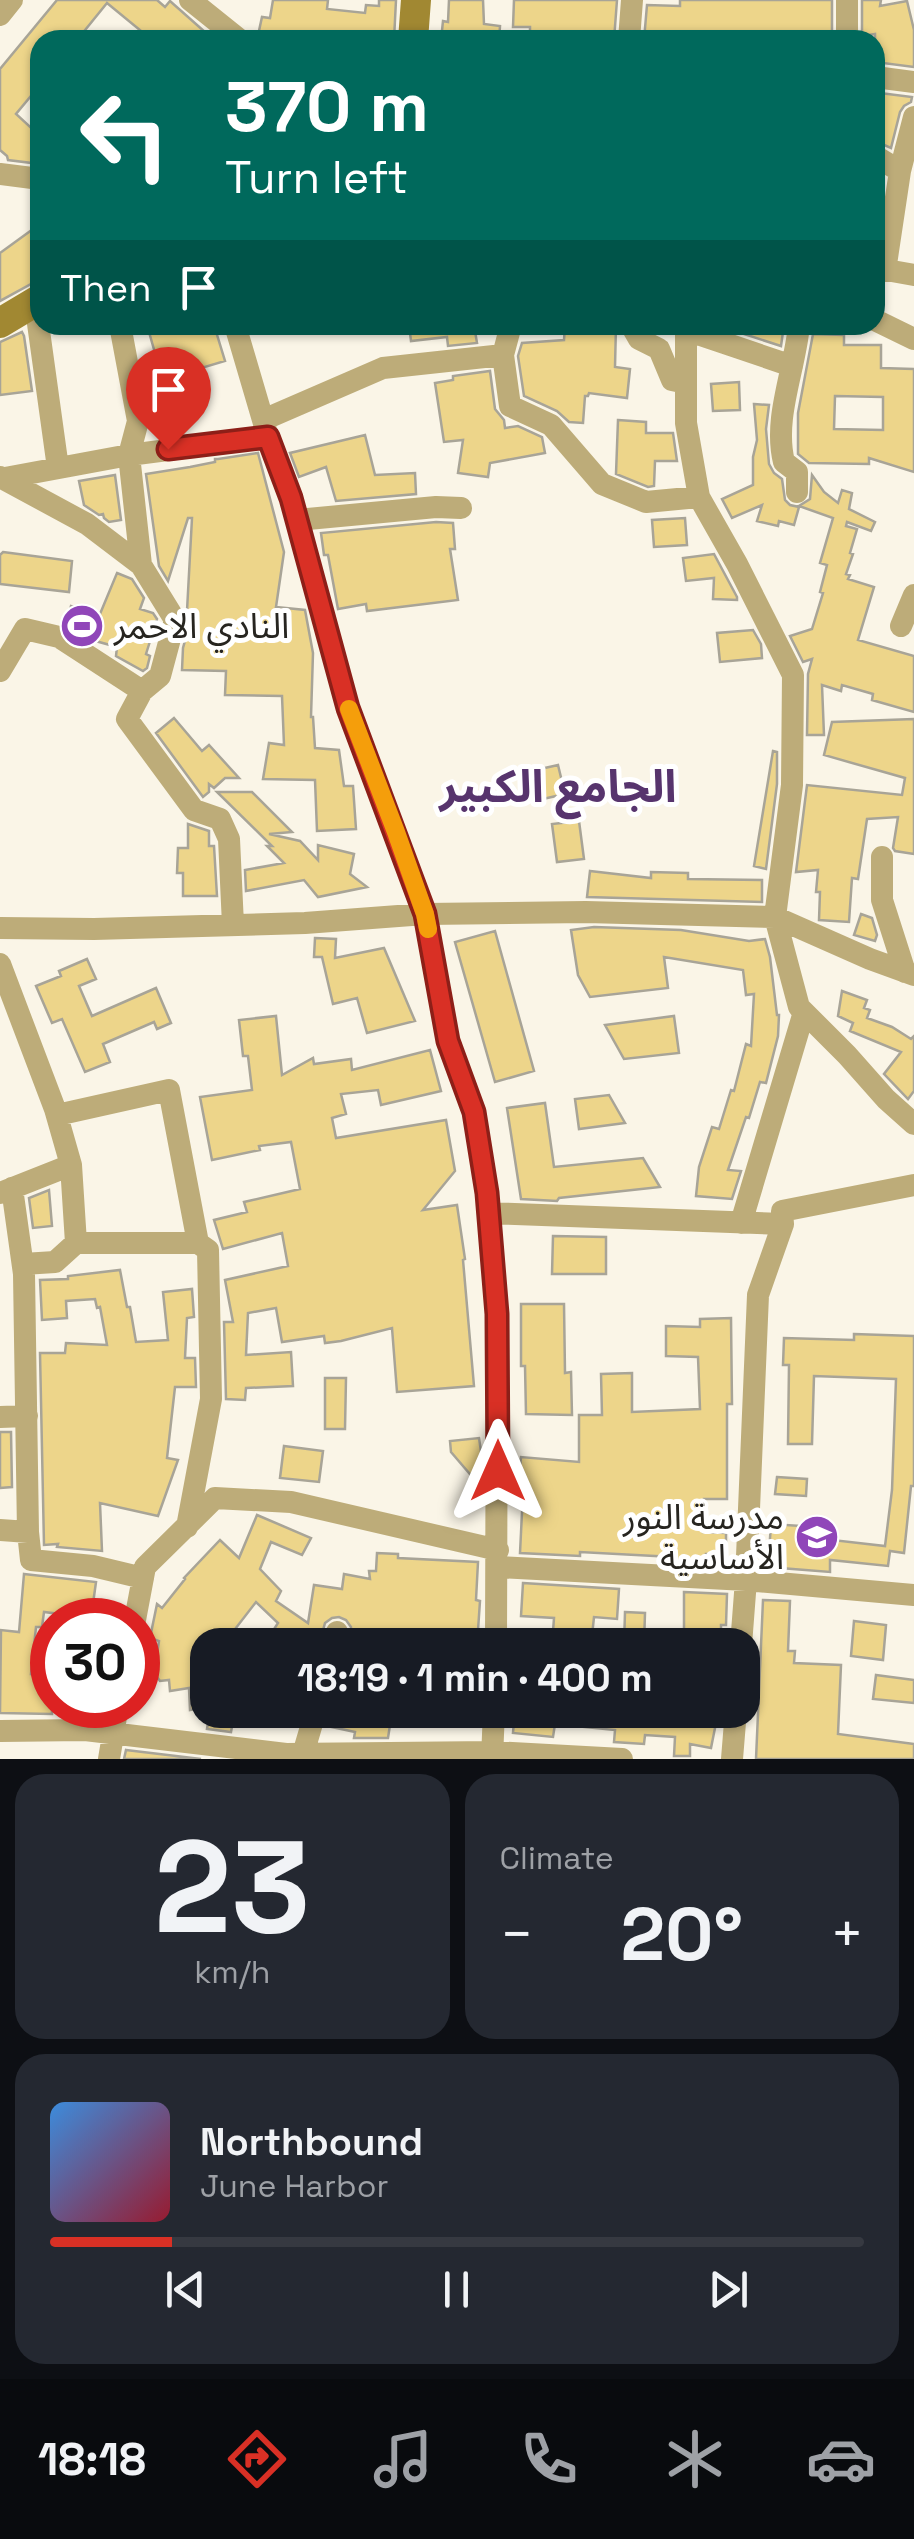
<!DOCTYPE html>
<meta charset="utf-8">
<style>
body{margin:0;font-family:"Space Grotesk","Noto Sans Arabic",sans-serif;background:#242831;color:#f1f3f6;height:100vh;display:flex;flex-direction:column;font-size:38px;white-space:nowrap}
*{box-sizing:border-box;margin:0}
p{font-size:32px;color:#9ea1a6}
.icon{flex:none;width:55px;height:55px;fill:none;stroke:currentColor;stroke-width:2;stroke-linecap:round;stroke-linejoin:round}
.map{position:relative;height:1759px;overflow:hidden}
.side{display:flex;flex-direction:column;gap:15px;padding:15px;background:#0d0f14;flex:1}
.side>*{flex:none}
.banner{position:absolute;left:30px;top:30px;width:855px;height:305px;border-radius:30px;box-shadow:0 2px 8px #0004;background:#00695c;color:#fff;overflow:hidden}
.speed{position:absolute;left:30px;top:1598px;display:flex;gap:20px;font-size:50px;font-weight:700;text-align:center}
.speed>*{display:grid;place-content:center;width:130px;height:130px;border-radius:50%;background:#171b24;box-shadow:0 2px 8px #0004;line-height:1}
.speed .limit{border:15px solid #d22;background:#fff;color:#111}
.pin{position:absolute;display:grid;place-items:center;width:85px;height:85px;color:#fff;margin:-102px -42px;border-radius:50% 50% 50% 0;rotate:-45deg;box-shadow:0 0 10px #0007}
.pin .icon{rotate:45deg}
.me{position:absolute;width:110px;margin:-55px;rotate:0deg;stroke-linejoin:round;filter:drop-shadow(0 0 8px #0008)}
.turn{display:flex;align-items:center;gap:35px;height:210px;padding:0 30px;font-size:45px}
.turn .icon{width:130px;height:130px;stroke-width:2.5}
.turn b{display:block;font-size:70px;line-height:85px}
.then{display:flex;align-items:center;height:95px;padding:0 30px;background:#0003;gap:20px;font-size:38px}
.big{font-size:75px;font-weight:800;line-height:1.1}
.side .tile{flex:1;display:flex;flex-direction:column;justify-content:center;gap:15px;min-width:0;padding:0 35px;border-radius:30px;background:#242831}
.side .dial{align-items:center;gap:0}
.dial b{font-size:130px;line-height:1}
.song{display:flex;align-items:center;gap:30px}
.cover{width:120px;height:120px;border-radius:15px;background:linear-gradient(135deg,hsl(210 70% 55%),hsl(350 70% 35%))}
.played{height:10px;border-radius:5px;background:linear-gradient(90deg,#d93025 15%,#363941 15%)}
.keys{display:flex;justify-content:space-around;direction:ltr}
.heat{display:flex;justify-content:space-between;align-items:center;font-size:55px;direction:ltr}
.side .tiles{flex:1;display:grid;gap:15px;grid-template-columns:1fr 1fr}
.tile:last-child{grid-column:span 2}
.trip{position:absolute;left:190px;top:1628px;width:570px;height:100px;border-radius:30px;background:#171b24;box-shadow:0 2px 8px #0004;font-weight:800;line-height:100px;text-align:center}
.menu{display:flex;height:160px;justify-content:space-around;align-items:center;background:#090b0e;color:#9ea1a6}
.menu .icon{width:70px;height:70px}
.menu .current{color:#d93025}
.menu b{font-size:45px;color:#f1f3f6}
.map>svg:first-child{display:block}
</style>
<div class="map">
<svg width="914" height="1759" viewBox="0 0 914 1759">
<rect width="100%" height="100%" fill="#faf5e7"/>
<path fill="#edd58a" stroke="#a8a497" stroke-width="2.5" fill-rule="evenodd" d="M 57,0 L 157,0 L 165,7 L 170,1 L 214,40 L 152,40 L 107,3 L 77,40 L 40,40 L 40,85 L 16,114 L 40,136 L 40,164 L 8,160 L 7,156 L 0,150 L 0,69 Z
M 273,0 L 328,0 L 327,9 L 365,13 L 366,5 L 379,6 L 379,0 L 396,0 L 394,40 L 257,40 L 262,17 L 270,18 Z
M 449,0 L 483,0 L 484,24 L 500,26 L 499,40 L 441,40 L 443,21 L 448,22 Z
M 514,0 L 617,0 L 614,40 L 530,37 L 530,27 L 513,27 Z
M 680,0 L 832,0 L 832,40 L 644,40 L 647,5 L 680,6 Z
M 862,0 L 881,0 L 880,6 L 907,1 L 914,30 L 914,67 L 875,62 L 875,34 L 862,36 Z
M 880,93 L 912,97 L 911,102 L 904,106 L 900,112 L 891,148 L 875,141 L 875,114 Z
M 40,224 L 40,279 L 0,301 L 0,253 Z
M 147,325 L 214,325 L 225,361 L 158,381 L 150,354 L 155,353 Z
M 409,325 L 474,325 L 477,343 L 448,346 L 447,337 L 411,341 Z
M 565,325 L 616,325 L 615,367 L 630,369 L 627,398 L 589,393 L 588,396 L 585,396 L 583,423 L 569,422 L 557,411 L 524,396 L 518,356 L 522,343 L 564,340 Z
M 748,325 L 783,332 L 781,346 L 738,332 Z
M 22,332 L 24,336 L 32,391 L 0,395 L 0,342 Z
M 813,334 L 844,335 L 844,345 L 881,345 L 881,368 L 914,369 L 914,472 L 869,458 L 869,464 L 809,463 L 798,454 L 798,413 ZM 835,396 L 883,397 L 883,430 L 834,429 Z
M 490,371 L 495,409 L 504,420 L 505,428 L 518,426 L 542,437 L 545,453 L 490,463 L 488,477 L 458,473 L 463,440 L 444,442 L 435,383 L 453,380 L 453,376 Z
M 739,382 L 740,410 L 713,411 L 711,384 Z
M 754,404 L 769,405 L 766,429 L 769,464 L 774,473 L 782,479 L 785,500 L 790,505 L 799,507 L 794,525 L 779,521 L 778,526 L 757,521 L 762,505 L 732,518 L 722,499 L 753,485 L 753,457 L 757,440 Z
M 618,420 L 646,422 L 646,433 L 673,433 L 677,461 L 655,461 L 654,486 L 648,487 L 616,474 Z
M 365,435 L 375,475 L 415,473 L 416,494 L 336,501 L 326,467 L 299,477 L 290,453 Z
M 258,453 L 284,552 L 276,607 L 305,610 L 313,653 L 311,717 L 313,717 L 315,748 L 339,750 L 344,786 L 353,786 L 356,829 L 317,831 L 315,780 L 263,779 L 269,743 L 284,745 L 282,696 L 225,695 L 226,671 L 182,670 L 183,648 L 190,623 L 187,611 L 192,518 L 188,518 L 168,581 L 159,566 L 146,474 L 190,467 L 215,462 L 215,459 L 218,459 Z
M 115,475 L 121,520 L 109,522 L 104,518 L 103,514 L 99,515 L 84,505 L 79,481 Z
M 812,475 L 824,492 L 838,503 L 842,490 L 852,493 L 849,509 L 875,522 L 871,531 L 847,522 L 846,526 L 857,529 L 850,553 L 853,554 L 846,574 L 850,575 L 848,579 L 874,587 L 858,640 L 914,656 L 914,712 L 872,700 L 873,694 L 842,685 L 841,691 L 822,685 L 824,735 L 807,735 L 808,674 L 812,659 L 803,662 L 790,636 L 812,629 L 823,593 L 820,592 L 827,565 L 820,563 L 833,518 L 799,506 L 810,499 Z
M 685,518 L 687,545 L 654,547 L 652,520 Z
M 436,522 L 453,523 L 455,549 L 450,549 L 458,600 L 367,611 L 366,604 L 338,609 L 328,555 L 324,555 L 321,533 Z
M 3,552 L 72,561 L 69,592 L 0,584 L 0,555 Z
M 714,554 L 737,597 L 737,600 L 713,599 L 714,578 L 686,581 L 683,558 Z
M 117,573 L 132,579 L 144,598 L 140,609 L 153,613 L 157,619 L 146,654 L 150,656 L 147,668 L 143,671 L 116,656 L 117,647 L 92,640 L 66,624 L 71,606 L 100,614 Z
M 753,630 L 761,644 L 762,658 L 720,662 L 717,633 Z
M 174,718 L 202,751 L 209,745 L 239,778 L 225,778 L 214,788 L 209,784 L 209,792 L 203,797 L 156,733 Z
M 914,719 L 914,854 L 895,851 L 893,848 L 898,817 L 867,819 L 858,879 L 852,878 L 849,922 L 819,920 L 820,892 L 816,892 L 818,870 L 796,872 L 807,785 L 902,795 L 905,778 L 824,755 L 832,722 Z
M 773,751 L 777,752 L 777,784 L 766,869 L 754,866 Z
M 558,765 L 565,794 L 534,801 L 527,772 Z
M 217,792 L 252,792 L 292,832 L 269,834 L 300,841 L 318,860 L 318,845 L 354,854 L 350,874 L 367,887 L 318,897 L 304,880 L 246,891 L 245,870 L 284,863 L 267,846 L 272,846 Z
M 579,821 L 584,859 L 557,862 L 552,824 Z
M 188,824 L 209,831 L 209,846 L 214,846 L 217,896 L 183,896 L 183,873 L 177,873 L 178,848 L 188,848 Z
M 590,871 L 651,878 L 651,872 L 688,873 L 688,879 L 762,880 L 762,902 L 587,897 Z
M 861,914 L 872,918 L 877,935 L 875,941 L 854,935 Z
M 594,927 L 681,930 L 749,941 L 765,939 L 770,957 L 777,1015 L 779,1015 L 778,1036 L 766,1083 L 760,1082 L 749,1118 L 746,1117 L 728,1170 L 741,1171 L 732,1199 L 696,1196 L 699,1167 L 712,1127 L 719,1129 L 731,1090 L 734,1091 L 746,1044 L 751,1046 L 754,994 L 746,995 L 743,970 L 664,957 L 668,988 L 590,997 L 578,975 L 571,930 Z
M 495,931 L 534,1071 L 495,1082 L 455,942 Z
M 315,938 L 336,939 L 335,958 L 384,948 L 415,1021 L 367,1033 L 357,998 L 333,1004 L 322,957 L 314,957 Z
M 87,959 L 96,979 L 79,986 L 92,1016 L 156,988 L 171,1023 L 157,1029 L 154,1022 L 103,1044 L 110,1062 L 85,1072 L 62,1019 L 52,1023 L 36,986 L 61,976 L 59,971 Z
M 842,991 L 867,1000 L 864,1008 L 870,1010 L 867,1018 L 892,1027 L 911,1039 L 914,1036 L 914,1091 L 908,1099 L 884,1074 L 901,1052 L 850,1031 L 853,1023 L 838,1016 Z
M 276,1016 L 282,1075 L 313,1058 L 314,1064 L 351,1059 L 352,1070 L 430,1050 L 441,1091 L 381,1105 L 378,1090 L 341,1094 L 346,1114 L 332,1118 L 336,1138 L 446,1120 L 455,1171 L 423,1210 L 457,1205 L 465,1259 L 463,1260 L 474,1386 L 397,1392 L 392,1328 L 341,1341 L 325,1343 L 324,1336 L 282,1342 L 276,1308 L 248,1313 L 246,1355 L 291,1352 L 293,1386 L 246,1388 L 245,1400 L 226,1399 L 224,1322 L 233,1322 L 225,1280 L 288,1266 L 282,1233 L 223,1249 L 214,1220 L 247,1212 L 244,1202 L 300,1189 L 291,1142 L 259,1146 L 260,1150 L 212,1160 L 200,1097 L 252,1090 L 248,1056 L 243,1056 L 239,1020 Z
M 674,1016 L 679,1053 L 624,1059 L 605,1025 Z
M 609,1095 L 625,1123 L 579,1129 L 575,1099 Z
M 545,1103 L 554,1167 L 643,1158 L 660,1187 L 559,1198 L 557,1201 L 521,1199 L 507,1108 Z
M 49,1190 L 52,1226 L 33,1228 L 29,1198 Z
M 553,1236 L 606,1237 L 606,1274 L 552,1274 Z
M 120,1270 L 127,1307 L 130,1307 L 136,1342 L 168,1340 L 163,1292 L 192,1289 L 194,1317 L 187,1318 L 185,1358 L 195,1358 L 196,1387 L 175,1387 L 167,1458 L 178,1460 L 158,1516 L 100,1503 L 102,1551 L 57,1547 L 58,1544 L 44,1545 L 40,1353 L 65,1353 L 66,1343 L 107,1345 L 100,1307 L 97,1308 L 95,1299 L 66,1301 L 67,1318 L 42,1320 L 40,1280 L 68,1279 L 68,1276 Z
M 521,1304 L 564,1304 L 565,1373 L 571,1372 L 572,1415 L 526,1414 L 525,1366 L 521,1366 Z
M 731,1318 L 732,1404 L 727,1404 L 727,1499 L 704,1499 L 703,1532 L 726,1533 L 726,1554 L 706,1554 L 706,1563 L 673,1561 L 673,1557 L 580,1552 L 580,1556 L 520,1553 L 523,1492 L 518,1492 L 521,1457 L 579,1462 L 579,1415 L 602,1415 L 601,1374 L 632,1373 L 632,1412 L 700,1409 L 698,1357 L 666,1356 L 666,1326 L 700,1327 L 700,1319 Z
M 854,1334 L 914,1336 L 914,1486 L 911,1486 L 904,1553 L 890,1551 L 888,1566 L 830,1560 L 830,1572 L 768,1567 L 771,1524 L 832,1528 L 832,1540 L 885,1546 L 892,1490 L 896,1379 L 814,1376 L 812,1444 L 788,1444 L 789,1365 L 783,1365 L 784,1338 L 854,1340 Z
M 325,1378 L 346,1378 L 345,1429 L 325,1429 Z
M 0,1432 L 11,1432 L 12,1487 L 0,1488 Z
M 479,1438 L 482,1458 L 481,1487 L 451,1452 L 450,1441 Z
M 284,1446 L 323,1451 L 319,1482 L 280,1478 Z
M 777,1477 L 807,1479 L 806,1496 L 775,1494 Z
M 257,1515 L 311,1538 L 302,1555 L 271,1542 L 260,1569 L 281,1591 L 276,1601 L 308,1623 L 314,1585 L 342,1589 L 344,1574 L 370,1579 L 369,1571 L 376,1571 L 377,1553 L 398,1554 L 398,1558 L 478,1562 L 476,1600 L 480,1601 L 477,1645 L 349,1645 L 351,1627 L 346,1620 L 339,1617 L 332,1618 L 325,1623 L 319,1645 L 264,1645 L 278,1623 L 256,1602 L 232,1633 L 245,1645 L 208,1645 L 208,1707 L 190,1710 L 189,1688 L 170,1691 L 169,1680 L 160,1681 L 154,1673 L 159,1641 L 150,1638 L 157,1604 L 162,1608 L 185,1579 L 184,1578 L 220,1540 L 239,1558 Z
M 24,1574 L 96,1582 L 91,1618 L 44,1612 L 42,1627 L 36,1627 L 31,1674 L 42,1675 L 42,1682 L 52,1682 L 52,1714 L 0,1713 L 1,1630 L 19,1632 Z
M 523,1583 L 619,1589 L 617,1619 L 594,1617 L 591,1645 L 552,1645 L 554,1618 L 521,1616 Z
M 684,1592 L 727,1594 L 726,1625 L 721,1625 L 721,1645 L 684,1645 Z
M 763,1600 L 790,1601 L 788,1651 L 795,1651 L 794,1663 L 841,1665 L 838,1734 L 914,1744 L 914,1759 L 756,1759 Z
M 625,1612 L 645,1613 L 644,1645 L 624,1645 Z
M 854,1621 L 886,1625 L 883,1660 L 851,1656 Z
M 876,1675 L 914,1680 L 914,1703 L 873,1699 Z
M 210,1710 L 235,1710 L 231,1732 L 207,1729 Z
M 331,1710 L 442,1710 L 443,1724 L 390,1725 L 388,1738 L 354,1738 L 355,1732 L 327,1726 Z
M 515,1710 L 608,1710 L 660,1714 L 660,1710 L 673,1710 L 717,1718 L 711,1748 L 690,1744 L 690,1756 L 674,1756 L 675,1737 L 645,1735 L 644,1744 L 614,1742 L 615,1730 L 555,1724 L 553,1737 L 513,1733 Z
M 126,1750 L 201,1759 L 124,1759 Z"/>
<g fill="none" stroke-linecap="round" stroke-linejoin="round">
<path stroke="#bdac79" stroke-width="22" d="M 190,0 L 240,40
M 0,15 L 12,0
M 629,40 L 632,0
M 847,40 L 847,0
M 875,77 L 914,82
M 875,156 L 900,171 L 885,271
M 900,171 L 914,117
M 0,174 L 40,179
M 875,268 L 914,275
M 35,302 L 58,468
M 875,320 L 914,339
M 120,325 L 138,421 L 129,455 L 141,565
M 235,325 L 268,437 L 290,496 L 348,708 L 425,914 L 448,1041 L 474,1112 L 487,1193 L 497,1313 L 496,1645
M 631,325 L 639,339 L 659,349 L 672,380 L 686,383
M 686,325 L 686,423 L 699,497 L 737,564 L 793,675 L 792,785 L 775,917 L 799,1007 L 847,1055 L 886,1099 L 914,1124
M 686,330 L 792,366
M 503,355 L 510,406 L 551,425 L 602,484 L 646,502 L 699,497
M 263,420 L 383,368 L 503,355 L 511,325
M 0,477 L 87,524 L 141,565 L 175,620 L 160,676 L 142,691
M 5,478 L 129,455 L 268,437
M 797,492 L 797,472 L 784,462 C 773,418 795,370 799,325
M 297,520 L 436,507 L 461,508
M 901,626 L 914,595
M 0,671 L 25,629 L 59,637 L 142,691 L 127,719 L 194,810 L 220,819 L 229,839 L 233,925
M 882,857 L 882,900 L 905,972
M 0,928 L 94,929 L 305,923 L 425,914 L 586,912 L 775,917 L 870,959 L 914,975
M 0,964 L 55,1109 L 71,1165 L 0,1193
M 57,1115 L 169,1090 L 198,1243 L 76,1243 L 71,1165
M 489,1213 L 783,1224
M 741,1223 L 804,1012
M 23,1264 L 55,1262 L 76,1243
M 0,1417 L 27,1416
M 187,1527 L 211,1399 L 208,1250 L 198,1243
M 0,1530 L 28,1532 L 24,1274 L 12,1188
M 28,1532 L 31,1560 L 93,1566 L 143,1578
M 498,1567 L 746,1580 L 914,1595
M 135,1620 L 145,1567 L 215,1498 L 291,1502 L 498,1550
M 334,1645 L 337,1632
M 741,1645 L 746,1580 L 758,1295 L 783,1224 L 782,1211 L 914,1185
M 0,1731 L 85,1730 L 286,1754 L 493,1752 L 622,1759
M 303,1754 L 316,1710
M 109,1759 L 118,1705
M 492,1759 L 494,1710
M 732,1759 L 736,1710"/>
<path stroke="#a18832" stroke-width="30" d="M 413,40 L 416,0
M 0,323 L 40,299"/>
</g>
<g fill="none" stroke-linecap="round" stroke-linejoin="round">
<g stroke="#8d1f18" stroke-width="25">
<path id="route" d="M 168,449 L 268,437 L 291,498 L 348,708 L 425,914 L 448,1041 L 474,1112 L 487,1193 L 497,1314 L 498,1471"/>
</g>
<use href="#route" stroke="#d93025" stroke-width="18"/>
<path stroke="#f59e0b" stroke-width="18" d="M 349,709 L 396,832 L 425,914 L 428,929"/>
</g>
<defs>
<g id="stadium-disc" transform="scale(2.25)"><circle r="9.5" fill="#9046b9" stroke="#fff"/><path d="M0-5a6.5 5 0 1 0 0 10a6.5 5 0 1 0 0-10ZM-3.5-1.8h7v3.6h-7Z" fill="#fff"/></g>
<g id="school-disc" transform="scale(2.25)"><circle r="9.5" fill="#9046b9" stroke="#fff"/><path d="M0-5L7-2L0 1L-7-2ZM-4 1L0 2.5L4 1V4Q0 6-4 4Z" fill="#fff"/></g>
</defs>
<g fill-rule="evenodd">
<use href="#stadium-disc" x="82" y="626"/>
<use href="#school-disc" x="817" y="1537"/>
</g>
<g text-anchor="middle" stroke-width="10" stroke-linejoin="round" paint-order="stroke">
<g font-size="35" fill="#272520" stroke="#fff" text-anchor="start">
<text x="114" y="638">النادي الاحمر</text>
<text x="784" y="1529" text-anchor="end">مدرسة النور<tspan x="784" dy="40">الأساسية</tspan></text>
</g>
<g font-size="45" font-weight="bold" fill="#57346d" stroke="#fff">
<text x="558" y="802">الجامع الكبير</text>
</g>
</g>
</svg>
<div class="speed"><div class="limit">30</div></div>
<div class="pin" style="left:168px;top:449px;background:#d93025"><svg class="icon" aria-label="arrive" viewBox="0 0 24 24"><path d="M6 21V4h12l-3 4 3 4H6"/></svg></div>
<svg class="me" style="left:498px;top:1471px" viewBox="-20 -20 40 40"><path d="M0-17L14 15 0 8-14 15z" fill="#d93025" stroke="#fff" stroke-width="4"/></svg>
<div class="trip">18:19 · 1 min · 400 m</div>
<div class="banner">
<div class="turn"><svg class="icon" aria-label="left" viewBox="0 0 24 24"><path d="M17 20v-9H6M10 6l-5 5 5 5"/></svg><div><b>370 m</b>Turn left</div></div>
<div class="then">Then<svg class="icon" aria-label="arrive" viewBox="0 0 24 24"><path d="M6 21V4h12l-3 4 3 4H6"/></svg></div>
</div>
</div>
<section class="side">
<div class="tiles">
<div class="tile dial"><b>23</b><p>km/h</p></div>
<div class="tile"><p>Climate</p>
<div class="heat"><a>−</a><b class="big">20°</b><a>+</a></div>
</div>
<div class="tile">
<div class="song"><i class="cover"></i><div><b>Northbound</b><p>June Harbor</p></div></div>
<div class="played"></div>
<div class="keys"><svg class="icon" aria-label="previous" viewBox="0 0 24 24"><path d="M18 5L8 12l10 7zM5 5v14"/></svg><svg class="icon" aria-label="pause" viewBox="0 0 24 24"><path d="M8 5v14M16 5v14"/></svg><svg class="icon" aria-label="next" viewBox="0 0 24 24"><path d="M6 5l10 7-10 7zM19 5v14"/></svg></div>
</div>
</div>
</section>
<nav class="menu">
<b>18:18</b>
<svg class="icon current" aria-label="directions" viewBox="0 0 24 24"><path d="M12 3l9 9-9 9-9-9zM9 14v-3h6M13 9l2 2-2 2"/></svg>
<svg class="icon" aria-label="music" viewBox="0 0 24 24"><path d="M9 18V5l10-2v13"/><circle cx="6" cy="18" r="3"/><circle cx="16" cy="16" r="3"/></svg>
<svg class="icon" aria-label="phone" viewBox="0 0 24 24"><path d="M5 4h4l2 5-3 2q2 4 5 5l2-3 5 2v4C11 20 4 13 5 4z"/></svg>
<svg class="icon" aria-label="climate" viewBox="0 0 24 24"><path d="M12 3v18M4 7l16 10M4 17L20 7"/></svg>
<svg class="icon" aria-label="car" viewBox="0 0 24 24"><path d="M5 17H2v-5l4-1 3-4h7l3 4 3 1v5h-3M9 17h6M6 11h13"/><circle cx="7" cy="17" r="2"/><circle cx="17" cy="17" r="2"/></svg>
</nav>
